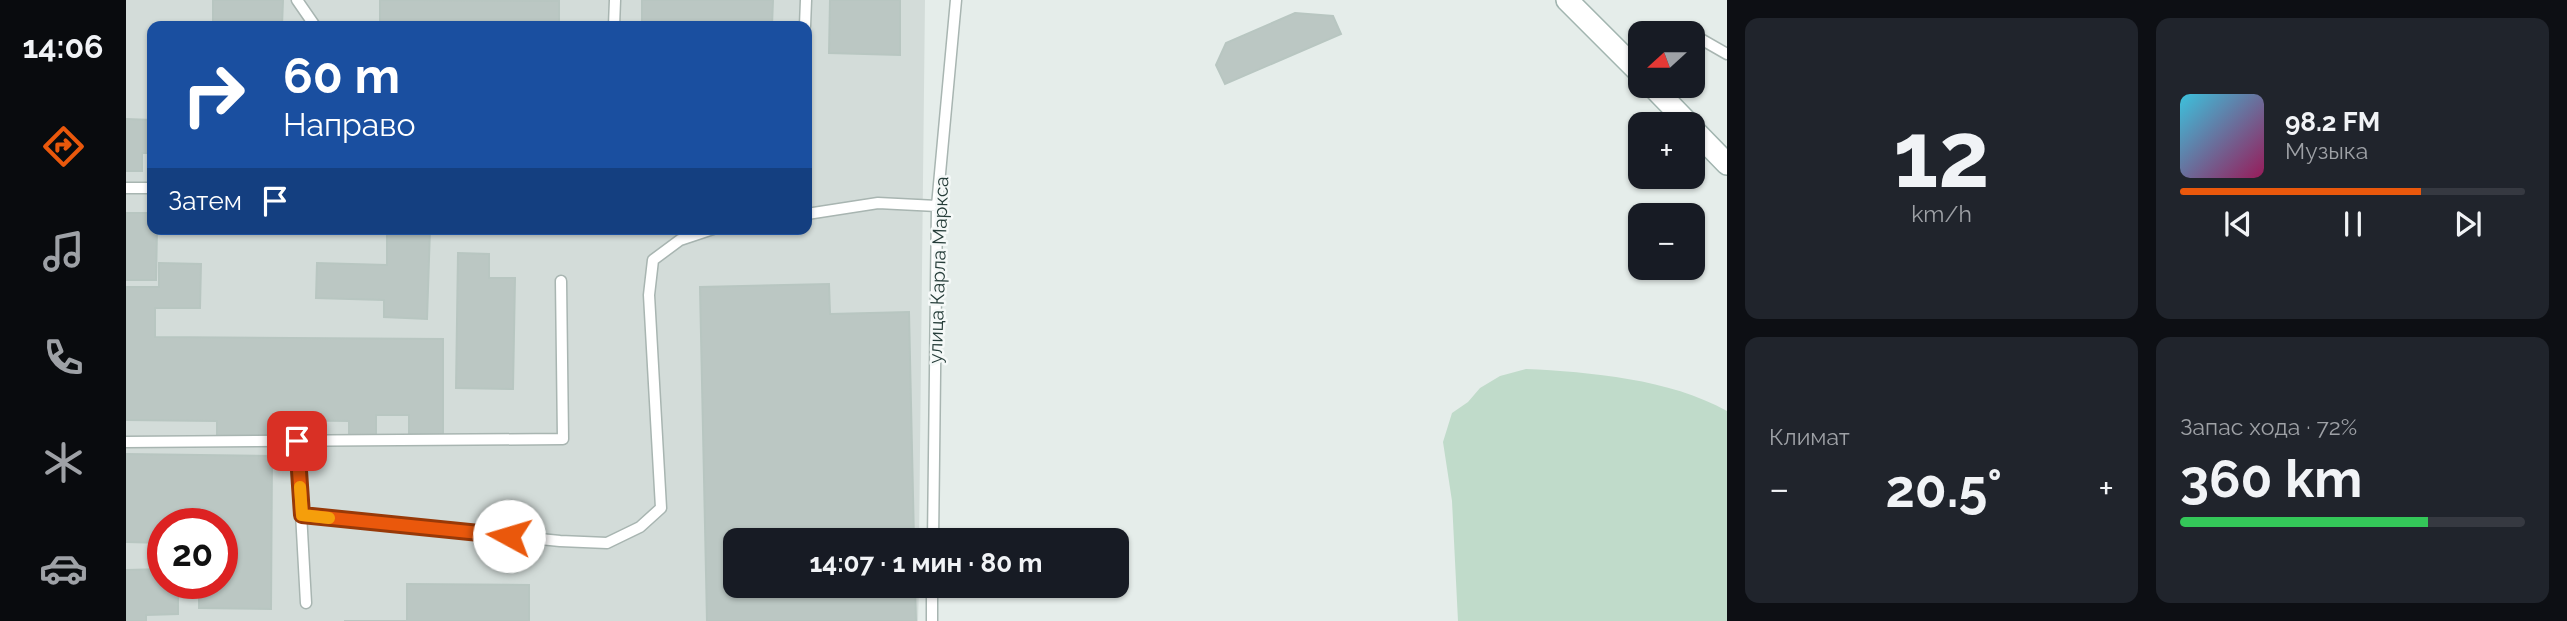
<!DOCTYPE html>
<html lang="ru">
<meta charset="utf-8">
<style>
body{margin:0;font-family:Raleway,sans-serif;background:#20242c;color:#f1f3f6;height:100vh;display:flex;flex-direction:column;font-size:26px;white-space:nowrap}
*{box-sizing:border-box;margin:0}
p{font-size:23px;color:#9ea1a6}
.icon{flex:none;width:38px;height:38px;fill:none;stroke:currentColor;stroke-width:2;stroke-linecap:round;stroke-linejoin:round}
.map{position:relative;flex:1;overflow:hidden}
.details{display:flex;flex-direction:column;gap:18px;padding:18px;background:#0d0f14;width:840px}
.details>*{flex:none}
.guide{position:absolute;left:21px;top:21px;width:665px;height:214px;border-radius:14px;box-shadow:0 2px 5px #0004;background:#1a4fa0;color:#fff;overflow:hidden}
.needle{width:46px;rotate:249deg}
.fabs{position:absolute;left:1502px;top:21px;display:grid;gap:14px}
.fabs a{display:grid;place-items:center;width:77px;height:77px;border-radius:14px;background:#171b24;box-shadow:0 2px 5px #0004;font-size:35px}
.speed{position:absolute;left:21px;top:508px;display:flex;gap:14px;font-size:35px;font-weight:700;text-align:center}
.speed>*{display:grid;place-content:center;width:91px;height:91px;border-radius:50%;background:#171b24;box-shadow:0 2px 5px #0004;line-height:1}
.speed .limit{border:10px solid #d22;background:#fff;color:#111}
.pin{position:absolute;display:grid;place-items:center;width:60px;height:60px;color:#fff;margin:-30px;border-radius:14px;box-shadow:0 4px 10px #0006}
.me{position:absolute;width:77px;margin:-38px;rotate:276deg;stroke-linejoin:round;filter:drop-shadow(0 0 5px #0008)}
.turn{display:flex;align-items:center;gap:24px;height:147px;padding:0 21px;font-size:32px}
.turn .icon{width:91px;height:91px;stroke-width:2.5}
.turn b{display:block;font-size:49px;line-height:60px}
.then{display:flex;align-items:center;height:66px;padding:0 21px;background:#0003;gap:14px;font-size:26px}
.big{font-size:52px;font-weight:700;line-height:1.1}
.details .tile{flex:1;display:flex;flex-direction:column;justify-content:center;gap:10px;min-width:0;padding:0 24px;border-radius:14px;background:#20242c}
.details .dial{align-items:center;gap:0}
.dial b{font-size:91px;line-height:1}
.song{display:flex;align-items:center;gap:21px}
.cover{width:84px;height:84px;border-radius:10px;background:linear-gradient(135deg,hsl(190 70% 55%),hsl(330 70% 35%))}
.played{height:7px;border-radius:4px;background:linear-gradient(90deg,#ea580c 70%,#363941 70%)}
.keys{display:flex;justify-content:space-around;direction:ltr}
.heat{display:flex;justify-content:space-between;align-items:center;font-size:38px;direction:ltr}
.charge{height:10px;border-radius:5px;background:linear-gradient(90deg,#34c759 72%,#363941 0)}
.details .tiles{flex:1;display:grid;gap:18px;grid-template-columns:repeat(2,1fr)}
.trip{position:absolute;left:597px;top:528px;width:406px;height:70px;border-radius:14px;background:#171b24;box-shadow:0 2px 5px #0004;font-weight:700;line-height:70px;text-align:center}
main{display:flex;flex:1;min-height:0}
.tabs{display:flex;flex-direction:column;width:126px;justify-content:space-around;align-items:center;background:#090b0e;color:#9ea1a6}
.tabs .icon{width:49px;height:49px}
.tabs .selected{color:#ea580c}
.tabs b{font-size:32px;color:#f1f3f6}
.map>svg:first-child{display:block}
</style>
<main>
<nav class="tabs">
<b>14:06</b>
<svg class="icon selected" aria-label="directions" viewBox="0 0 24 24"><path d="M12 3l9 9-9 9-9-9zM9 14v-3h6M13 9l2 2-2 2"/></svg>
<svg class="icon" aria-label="music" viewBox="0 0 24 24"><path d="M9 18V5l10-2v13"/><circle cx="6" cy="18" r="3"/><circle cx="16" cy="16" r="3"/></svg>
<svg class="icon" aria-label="phone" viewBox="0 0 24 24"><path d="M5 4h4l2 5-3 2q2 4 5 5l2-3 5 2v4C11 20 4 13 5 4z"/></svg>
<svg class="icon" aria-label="climate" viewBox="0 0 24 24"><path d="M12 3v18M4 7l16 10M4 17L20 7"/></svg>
<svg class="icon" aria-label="car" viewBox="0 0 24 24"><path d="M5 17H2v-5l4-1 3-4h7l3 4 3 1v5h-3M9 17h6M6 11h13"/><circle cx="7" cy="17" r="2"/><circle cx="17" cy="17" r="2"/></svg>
</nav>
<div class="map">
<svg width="1601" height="621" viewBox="0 0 1601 621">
<rect width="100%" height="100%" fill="#e5edea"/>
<path fill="#d3dcd9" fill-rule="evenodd" d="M 0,0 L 799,0 L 793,541 L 609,541 L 609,586 L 793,586 L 792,621 L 0,621 ZM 26,26 L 681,26 L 681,229 L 26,229 ZM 37,523 L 96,523 L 96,583 L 37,583 Z"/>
<path fill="#c0dbca" d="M 1400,369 C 1464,372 1544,379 1601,411 L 1601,621 L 1332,621 L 1326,501 L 1317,442 L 1326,413 L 1342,402 L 1354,388 L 1374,376 Z"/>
<path fill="#bbc7c3" stroke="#b8c6c1" stroke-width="2" d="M 87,0 L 157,0 L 156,26 L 87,26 Z
M 254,0 L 433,1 L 433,26 L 254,26 Z
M 516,0 L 647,0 L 646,26 L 516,26 Z
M 704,0 L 774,0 L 774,55 L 703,53 Z
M 1169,13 L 1207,16 L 1215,34 L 1099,84 L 1090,65 L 1100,43 Z
M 0,119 L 26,120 L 26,153 L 16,153 L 16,171 L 0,171 Z
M 0,213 L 26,213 L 26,229 L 31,229 L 30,280 L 0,280 Z
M 261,229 L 304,229 L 301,319 L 258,317 L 258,300 L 190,298 L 191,263 L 261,265 Z
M 332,253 L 363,254 L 363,278 L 389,278 L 387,389 L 330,388 Z
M 33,263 L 75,264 L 74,308 L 29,308 L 29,337 L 317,339 L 317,434 L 283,434 L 283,415 L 250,415 L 250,436 L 223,436 L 223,421 L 146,420 L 146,439 L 91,439 L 91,421 L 0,420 L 0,287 L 33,287 Z
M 703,284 L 704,314 L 783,312 L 788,541 L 609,541 L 609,586 L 789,586 L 790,621 L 581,621 L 574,287 Z
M 0,454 L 146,456 L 145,609 L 73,608 L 73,583 L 96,583 L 96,523 L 37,523 L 37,543 L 0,542 Z
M 37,569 L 37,583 L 52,583 L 52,614 L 20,615 L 20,621 L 0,621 L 0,570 Z
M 281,584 L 403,585 L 403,621 L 218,621 L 281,621 Z"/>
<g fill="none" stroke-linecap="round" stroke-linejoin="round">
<g stroke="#a8b5b1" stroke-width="13">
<path id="lane" d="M 171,0 L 189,26
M 488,26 L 489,0
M 679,26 L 680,0
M 1529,33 C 1541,25 1553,28 1566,33
M 1566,34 L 1601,54
M 1498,56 L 1514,45
M 0,188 L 26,188
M 681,214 L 752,203 L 811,206
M 171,441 L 180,603
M 0,442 L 437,439 L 435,281
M 176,515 L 434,541 L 481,543 L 514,527 L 535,508 L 523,295 L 527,260 L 554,240 L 587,229
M 807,541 L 811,206 L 830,0
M 806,621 L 806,586"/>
</g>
<g stroke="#a1b4af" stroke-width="24">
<path id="secondary" d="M 1441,0 L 1514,73
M 1526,86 L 1563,124
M 1566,128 L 1601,164"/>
</g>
<use href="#lane" stroke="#fff" stroke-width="10"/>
<use href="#secondary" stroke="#fff" stroke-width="21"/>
</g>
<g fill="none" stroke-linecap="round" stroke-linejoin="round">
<g stroke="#983908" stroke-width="18">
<path id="route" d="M 171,441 L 176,515 L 383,536"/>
</g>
<use href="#route" stroke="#ea580c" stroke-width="12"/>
<path stroke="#f59e0b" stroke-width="12" d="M 174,487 L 176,515 L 203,518"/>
</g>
<g text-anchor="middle" stroke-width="5" stroke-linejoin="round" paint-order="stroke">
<g font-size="19" fill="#263d39" stroke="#f5f9f8">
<text transform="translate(812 270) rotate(-88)" y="7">улица Карла Маркса</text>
</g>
</g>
</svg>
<div class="fabs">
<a><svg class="needle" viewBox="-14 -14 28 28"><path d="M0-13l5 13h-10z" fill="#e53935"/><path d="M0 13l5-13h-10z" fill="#9ea1a6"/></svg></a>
<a>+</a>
<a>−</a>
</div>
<div class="speed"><div class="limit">20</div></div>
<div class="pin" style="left:171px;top:441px;background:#d93025"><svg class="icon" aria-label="arrive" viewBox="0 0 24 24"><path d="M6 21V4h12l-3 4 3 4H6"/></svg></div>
<svg class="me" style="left:383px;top:536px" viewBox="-20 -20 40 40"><circle r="19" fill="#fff"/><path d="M0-13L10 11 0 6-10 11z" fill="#ea580c"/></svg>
<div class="trip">14:07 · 1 мин · 80 m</div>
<div class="guide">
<div class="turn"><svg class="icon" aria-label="right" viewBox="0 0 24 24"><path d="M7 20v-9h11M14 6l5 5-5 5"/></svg><div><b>60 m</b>Направо</div></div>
<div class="then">Затем<svg class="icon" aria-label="arrive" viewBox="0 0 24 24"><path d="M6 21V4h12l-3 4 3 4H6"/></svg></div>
</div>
</div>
<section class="details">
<div class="tiles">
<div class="tile dial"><b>12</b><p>km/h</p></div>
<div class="tile">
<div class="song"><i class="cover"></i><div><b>98.2 FM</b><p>Музыка</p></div></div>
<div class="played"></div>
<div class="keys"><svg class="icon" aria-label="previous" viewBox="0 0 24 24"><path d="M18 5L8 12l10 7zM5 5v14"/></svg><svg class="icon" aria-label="pause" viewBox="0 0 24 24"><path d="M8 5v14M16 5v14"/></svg><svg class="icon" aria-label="next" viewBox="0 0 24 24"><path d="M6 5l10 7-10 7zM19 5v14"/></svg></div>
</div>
<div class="tile"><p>Климат</p>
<div class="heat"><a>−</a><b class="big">20.5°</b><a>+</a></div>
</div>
<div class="tile"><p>Запас хода · 72%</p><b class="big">360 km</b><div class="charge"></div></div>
</div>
</section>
</main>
